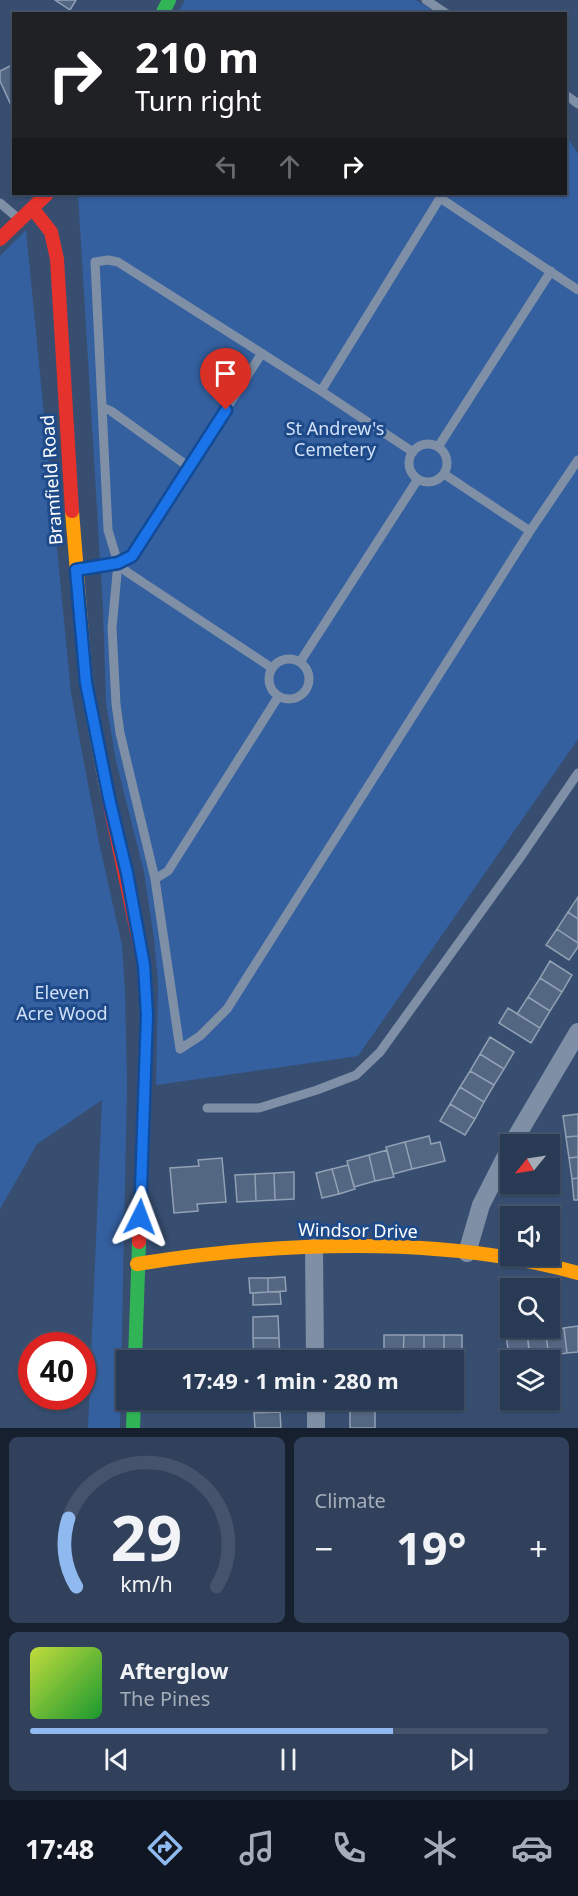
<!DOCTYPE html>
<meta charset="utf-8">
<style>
body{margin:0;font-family:"Noto Sans",sans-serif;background:#31415b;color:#f1f3f6;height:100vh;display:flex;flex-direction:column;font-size:22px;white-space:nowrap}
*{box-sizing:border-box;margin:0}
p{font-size:20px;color:#a5adb9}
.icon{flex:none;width:33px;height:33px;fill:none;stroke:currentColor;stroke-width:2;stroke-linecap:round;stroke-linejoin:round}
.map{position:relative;height:1428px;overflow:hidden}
.drawer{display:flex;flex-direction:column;gap:9px;padding:9px;background:#17202f;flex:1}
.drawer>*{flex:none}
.hud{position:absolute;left:12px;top:12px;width:555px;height:183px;border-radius:0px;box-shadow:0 2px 4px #0004,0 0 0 2px #45546c;background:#202124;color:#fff;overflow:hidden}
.needle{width:39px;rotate:240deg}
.tools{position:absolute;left:500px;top:1134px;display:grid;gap:12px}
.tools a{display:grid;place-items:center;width:60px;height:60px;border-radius:0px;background:#293a55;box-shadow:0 2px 4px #0004,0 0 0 2px #45546c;font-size:30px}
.speed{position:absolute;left:18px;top:1332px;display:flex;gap:12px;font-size:30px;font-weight:700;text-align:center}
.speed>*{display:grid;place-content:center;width:78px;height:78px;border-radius:50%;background:#293a55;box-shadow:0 2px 4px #0004,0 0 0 2px #45546c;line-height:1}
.speed .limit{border:9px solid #d22;background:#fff;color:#111}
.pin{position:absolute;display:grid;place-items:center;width:51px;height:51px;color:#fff;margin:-62px -26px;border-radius:50% 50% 50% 0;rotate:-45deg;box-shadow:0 0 6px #0007}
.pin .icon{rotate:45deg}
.me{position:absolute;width:66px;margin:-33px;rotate:3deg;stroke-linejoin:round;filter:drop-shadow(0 0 4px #0008)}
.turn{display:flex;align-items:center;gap:21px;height:126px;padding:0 24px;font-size:27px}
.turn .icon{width:78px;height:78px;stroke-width:2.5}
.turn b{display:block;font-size:42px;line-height:51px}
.lanes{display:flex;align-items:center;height:57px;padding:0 24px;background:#0003;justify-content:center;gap:30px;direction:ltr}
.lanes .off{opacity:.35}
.big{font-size:45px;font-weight:700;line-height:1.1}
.drawer .tile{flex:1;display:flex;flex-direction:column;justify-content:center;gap:9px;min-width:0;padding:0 21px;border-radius:9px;background:#31415b}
.drawer .dial{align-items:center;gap:0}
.dial svg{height:156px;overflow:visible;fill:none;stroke:#45546c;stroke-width:7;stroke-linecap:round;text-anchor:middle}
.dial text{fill:#f1f3f6;stroke:none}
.song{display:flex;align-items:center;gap:18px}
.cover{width:72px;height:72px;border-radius:9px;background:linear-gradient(135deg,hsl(70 70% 55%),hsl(130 70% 35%))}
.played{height:6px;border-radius:3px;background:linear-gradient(90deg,#90b9f0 70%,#45546c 70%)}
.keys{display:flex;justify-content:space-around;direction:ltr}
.heat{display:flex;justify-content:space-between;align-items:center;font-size:33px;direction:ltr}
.drawer .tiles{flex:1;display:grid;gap:9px;grid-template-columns:1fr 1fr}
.tile:last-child{grid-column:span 2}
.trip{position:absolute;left:116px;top:1350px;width:348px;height:60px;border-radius:0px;background:#293a55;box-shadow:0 2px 4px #0004,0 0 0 2px #45546c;font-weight:700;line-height:60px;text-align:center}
.dock{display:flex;height:96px;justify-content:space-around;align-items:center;background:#101722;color:#a5adb9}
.dock .icon{width:42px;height:42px}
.dock .active{color:#90b9f0}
.dock b{font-size:27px;color:#f1f3f6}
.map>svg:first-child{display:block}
</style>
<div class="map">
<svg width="578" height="1428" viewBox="0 0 578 1428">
<rect width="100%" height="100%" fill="#374e71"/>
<path fill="#3460a0" d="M 185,0 L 416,0 L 437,13 L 177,14 Z
M 566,135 L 578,154 L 578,739 L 358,1056 L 156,1085 L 158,983 L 154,939 L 144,872 L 116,761 L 106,703 L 103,608 L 78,194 L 566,194 Z
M 26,230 L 71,693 L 99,843 L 122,945 L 125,992 L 127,1085 L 120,1428 L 88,1428 L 102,1100 L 37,1144 L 0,1209 L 0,256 Z"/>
<path fill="#536682" stroke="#92a0b4" stroke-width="1.5" d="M 55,0 L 76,0 L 70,10 Z
M 14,64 L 14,104 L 11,105 L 0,81 L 0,71 Z
M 578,897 L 578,919 L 568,912 Z
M 568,912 L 578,919 L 578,943 L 557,929 Z
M 557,929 L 578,943 L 578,947 L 569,960 L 546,945 Z
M 550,961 L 572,975 L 562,992 L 540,978 Z
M 540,978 L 562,992 L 550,1011 L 528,997 Z
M 528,997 L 550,1011 L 540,1028 L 517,1014 Z
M 508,1008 L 540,1028 L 531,1043 L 499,1023 Z
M 490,1037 L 514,1052 L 504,1069 L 480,1054 Z
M 480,1054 L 504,1069 L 494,1085 L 470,1071 Z
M 470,1071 L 494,1085 L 484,1102 L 460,1087 Z
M 460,1087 L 484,1102 L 475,1119 L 450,1104 Z
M 450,1104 L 475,1119 L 465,1135 L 440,1121 Z
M 578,1114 L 578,1136 L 566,1137 L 563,1116 Z
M 429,1136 L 431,1144 L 440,1142 L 445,1161 L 412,1169 L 405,1142 Z
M 578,1136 L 578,1157 L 569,1158 L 566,1137 Z
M 405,1142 L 412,1169 L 393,1174 L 386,1147 Z
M 387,1150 L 394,1177 L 375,1181 L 369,1155 Z
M 369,1155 L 375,1181 L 354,1187 L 347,1161 Z
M 578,1157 L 578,1178 L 572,1179 L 569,1158 Z
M 222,1158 L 226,1202 L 197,1204 L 198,1211 L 174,1213 L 170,1168 L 199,1166 L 198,1160 Z
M 348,1165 L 355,1189 L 339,1194 L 332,1169 Z
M 332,1169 L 339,1194 L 322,1198 L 316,1173 Z
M 294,1172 L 294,1199 L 275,1200 L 274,1173 Z
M 274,1173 L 275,1200 L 256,1201 L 255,1174 Z
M 255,1174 L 256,1201 L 237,1202 L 235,1175 Z
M 578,1178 L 578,1200 L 574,1200 L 572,1179 Z
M 285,1277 L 286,1291 L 268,1292 L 268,1278 Z
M 249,1278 L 268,1278 L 268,1292 L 250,1293 Z
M 268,1292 L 280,1292 L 281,1304 L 253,1305 L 253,1293 Z
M 278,1316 L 279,1338 L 253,1338 L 253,1317 Z
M 578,1326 L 578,1352 L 567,1353 L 564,1328 Z
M 564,1328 L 567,1353 L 549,1356 L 545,1330 Z
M 545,1330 L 549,1356 L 530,1358 L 527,1332 Z
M 527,1332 L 530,1360 L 510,1360 L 510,1365 L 506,1334 Z
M 384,1335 L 404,1335 L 403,1360 L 384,1360 Z
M 404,1335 L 424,1335 L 424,1360 L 403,1360 Z
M 424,1335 L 444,1335 L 444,1360 L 424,1360 Z
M 444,1335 L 462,1335 L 462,1361 L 444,1360 Z
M 253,1338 L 279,1338 L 280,1359 L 254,1360 Z
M 254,1400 L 280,1400 L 280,1412 L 254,1413 Z
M 349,1400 L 374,1400 L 375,1409 L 350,1410 Z
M 375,1409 L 375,1428 L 350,1428 L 350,1410 Z
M 280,1412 L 281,1428 L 255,1428 L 254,1413 Z"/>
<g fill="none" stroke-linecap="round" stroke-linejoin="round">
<path stroke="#7e8fa6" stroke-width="9" d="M 426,0 L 447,14
M 566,95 L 578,104
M 0,203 L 19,219
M 321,391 L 440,198 L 578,290
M 102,407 L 111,411 L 189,467
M409 463a19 19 0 1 1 38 0a19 19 0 1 1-38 0Z
M 438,447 L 551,271
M 444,474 L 530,531 L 578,460
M 118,563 L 112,628 L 116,704 L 120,733 L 155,879 L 180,1049 L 200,1036 L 227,1009 L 530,531
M 78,570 L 118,563 L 132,556 L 262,353
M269 679a20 20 0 1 1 40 0a20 20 0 1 1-40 0Z
M 300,662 L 418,479
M 272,668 L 127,572 L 118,563 L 108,530 L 95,262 L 108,260 L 118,262 L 321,391 L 413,452
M 155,879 L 168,871 L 278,697
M 207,1108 L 259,1108 L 317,1090 L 356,1075 L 380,1052 L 522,855 L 578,773"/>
<path stroke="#7e8fa6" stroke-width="18" d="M 512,1144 L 578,1032
M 314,1247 L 315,1360
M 467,1253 L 481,1205 L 510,1148
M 316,1400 L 316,1428"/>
<path stroke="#30b455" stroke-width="14" d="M 162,14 L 169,0
M 135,1360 L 139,1242
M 133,1428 L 134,1400"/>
<path stroke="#ff9f0a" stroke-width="14" d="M 72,511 L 86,683 L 107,791
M 137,1264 C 275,1242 442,1235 578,1273"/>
<path stroke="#e5322d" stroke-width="14" d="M 33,209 L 51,232 L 57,259 L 72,511
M 0,239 L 47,194
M 107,791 L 144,965 L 147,1015 L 139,1242"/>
</g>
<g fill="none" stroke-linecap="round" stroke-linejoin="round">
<g stroke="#114b97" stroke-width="15">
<path id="route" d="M 140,1217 L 147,1015 L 144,965 L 127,873 L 109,798 L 86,683 L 76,570 L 118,563 L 132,556 L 226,410"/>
</g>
<use href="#route" stroke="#1a73e8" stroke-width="10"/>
</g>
<g text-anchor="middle" stroke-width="6" stroke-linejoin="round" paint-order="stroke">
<g font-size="18" fill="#d0e1f8" stroke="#1f4a89">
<text x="335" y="435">St Andrew's<tspan x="335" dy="21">Cemetery</tspan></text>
<text x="62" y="999">Eleven<tspan x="62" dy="21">Acre Wood</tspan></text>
</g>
<g font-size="18" fill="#fff" stroke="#1f4a89">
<text transform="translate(52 480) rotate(-94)" y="6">Bramfield Road</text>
<text transform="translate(358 1231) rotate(1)" y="6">Windsor Drive</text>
</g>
</g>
</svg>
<div class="tools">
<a><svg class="needle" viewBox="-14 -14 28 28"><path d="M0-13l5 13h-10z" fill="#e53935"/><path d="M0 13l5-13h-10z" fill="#a5adb9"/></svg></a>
<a><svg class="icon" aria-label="sound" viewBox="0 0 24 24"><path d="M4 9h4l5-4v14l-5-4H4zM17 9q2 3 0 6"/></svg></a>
<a><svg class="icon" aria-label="search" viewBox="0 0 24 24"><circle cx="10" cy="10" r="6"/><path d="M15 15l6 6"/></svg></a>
<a><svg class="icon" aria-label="layers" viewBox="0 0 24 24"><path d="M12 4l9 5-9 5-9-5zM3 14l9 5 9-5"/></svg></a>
</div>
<div class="speed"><div class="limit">40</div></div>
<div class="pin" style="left:226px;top:410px;background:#d93025"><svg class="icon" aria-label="arrive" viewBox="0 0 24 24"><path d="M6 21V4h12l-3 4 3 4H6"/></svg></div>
<svg class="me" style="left:140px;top:1217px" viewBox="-20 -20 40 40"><path d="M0-17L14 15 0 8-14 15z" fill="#1a73e8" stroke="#fff" stroke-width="4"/></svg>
<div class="trip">17:49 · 1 min · 280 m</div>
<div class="hud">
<div class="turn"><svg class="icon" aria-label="right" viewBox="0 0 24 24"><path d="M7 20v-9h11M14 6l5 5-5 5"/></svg><div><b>210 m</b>Turn right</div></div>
<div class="lanes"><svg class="icon off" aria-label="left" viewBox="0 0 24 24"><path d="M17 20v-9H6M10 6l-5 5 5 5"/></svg><svg class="icon off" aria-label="ahead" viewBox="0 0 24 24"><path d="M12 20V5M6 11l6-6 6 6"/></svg><svg class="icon" aria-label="right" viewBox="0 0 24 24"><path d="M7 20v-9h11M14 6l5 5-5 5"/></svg></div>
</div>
</div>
<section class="drawer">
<div class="tiles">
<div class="tile dial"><svg viewBox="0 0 100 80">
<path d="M14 69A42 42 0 1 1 86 69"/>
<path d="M14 69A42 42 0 0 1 10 34" stroke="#90b9f0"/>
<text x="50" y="56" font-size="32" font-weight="700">29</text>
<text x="50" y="72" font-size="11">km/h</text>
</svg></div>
<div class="tile"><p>Climate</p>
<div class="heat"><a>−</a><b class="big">19°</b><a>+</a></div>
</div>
<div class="tile">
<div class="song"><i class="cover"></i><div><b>Afterglow</b><p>The Pines</p></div></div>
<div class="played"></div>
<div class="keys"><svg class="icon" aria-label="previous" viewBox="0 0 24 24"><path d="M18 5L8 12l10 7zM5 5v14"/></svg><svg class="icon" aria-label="pause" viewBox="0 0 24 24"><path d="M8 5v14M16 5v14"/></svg><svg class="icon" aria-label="next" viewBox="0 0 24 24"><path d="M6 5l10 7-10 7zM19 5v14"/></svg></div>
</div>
</div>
</section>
<nav class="dock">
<b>17:48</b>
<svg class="icon active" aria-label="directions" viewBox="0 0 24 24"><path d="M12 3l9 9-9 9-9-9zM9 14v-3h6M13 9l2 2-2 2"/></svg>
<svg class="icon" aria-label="music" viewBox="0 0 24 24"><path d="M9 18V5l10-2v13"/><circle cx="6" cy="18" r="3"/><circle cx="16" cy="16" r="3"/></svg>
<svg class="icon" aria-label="phone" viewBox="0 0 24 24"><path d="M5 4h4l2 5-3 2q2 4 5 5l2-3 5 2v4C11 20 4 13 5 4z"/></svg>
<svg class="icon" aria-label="climate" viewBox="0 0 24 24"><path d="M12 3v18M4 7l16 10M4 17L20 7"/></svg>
<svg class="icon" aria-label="car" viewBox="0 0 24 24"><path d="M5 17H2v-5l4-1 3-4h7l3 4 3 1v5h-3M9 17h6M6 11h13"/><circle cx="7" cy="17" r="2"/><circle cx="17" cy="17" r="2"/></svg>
</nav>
